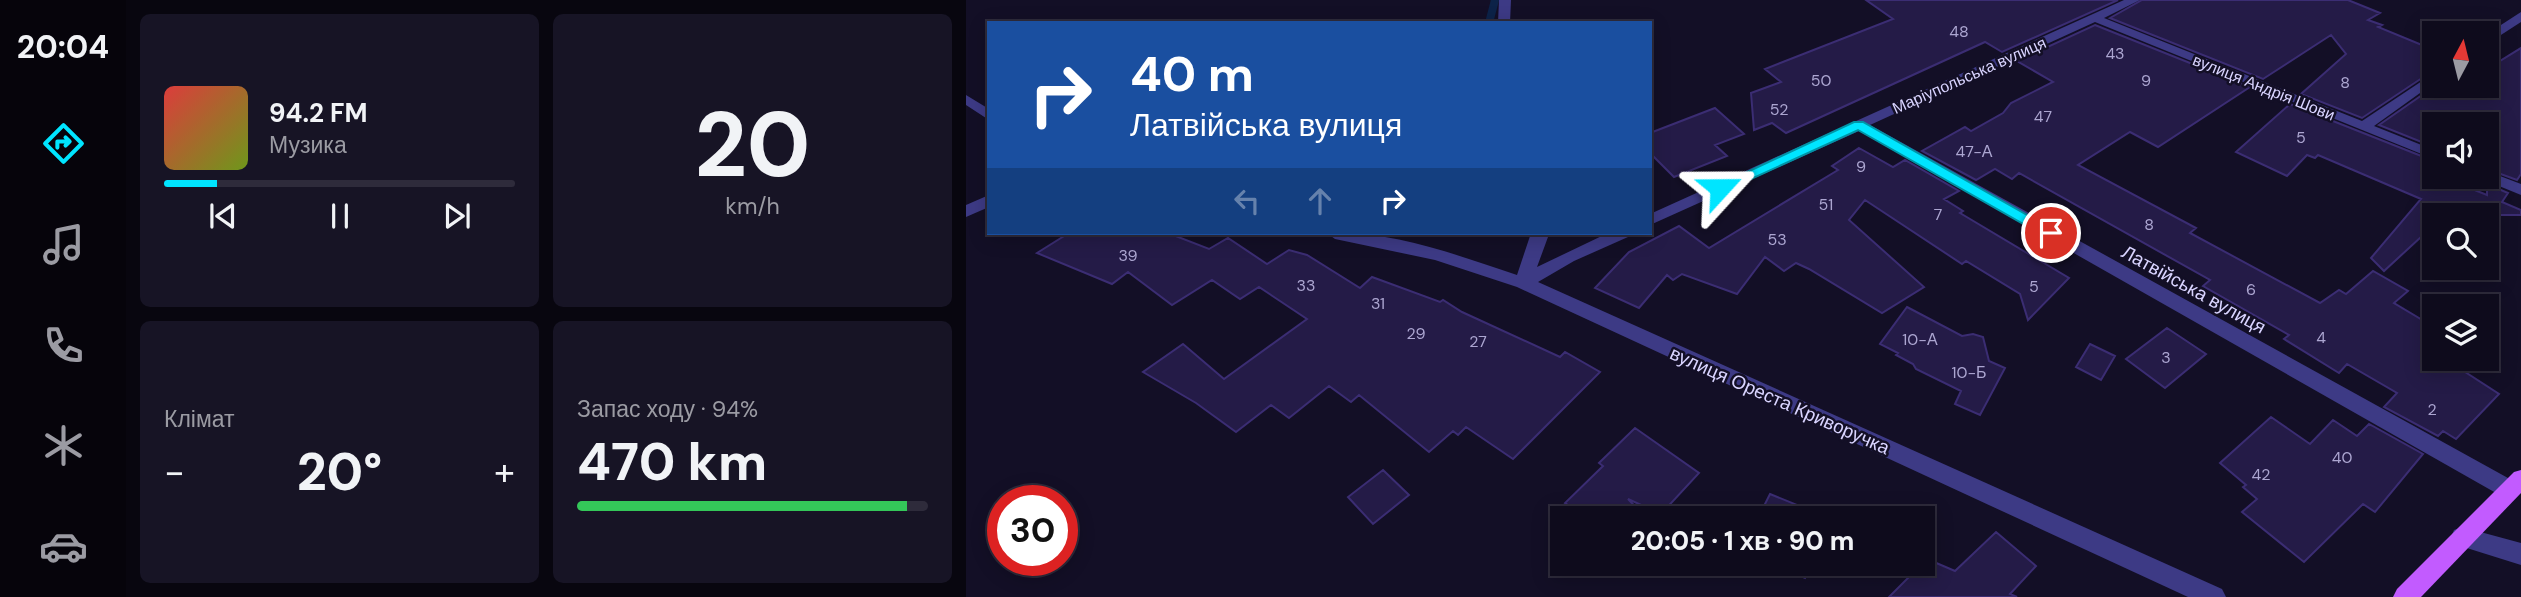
<!DOCTYPE html>
<html lang="uk">
<meta charset="utf-8">
<style>
body{margin:0;font-family:"DM Sans",sans-serif;background:#171425;color:#f1f3f6;height:100vh;display:flex;flex-direction:column;font-size:26px;white-space:nowrap}
*{box-sizing:border-box;margin:0}
p{font-size:23px;color:#9b9ba3}
.icon{flex:none;width:38px;height:38px;fill:none;stroke:currentColor;stroke-width:2;stroke-linecap:round;stroke-linejoin:round}
.map{position:relative;flex:1;overflow:hidden}
.drawer{display:flex;flex-direction:column;gap:14px;padding:14px;background:#08060f;width:840px}
.drawer>*{flex:none}
.hud{position:absolute;left:21px;top:21px;width:665px;height:214px;border-radius:0px;box-shadow:0 4px 18px #0003,0 0 0 2px #2e2b3b;background:#1a4fa0;color:#fff;overflow:hidden}
.needle{width:46px;rotate:7deg}
.buttons{position:absolute;left:1456px;top:21px;display:grid;gap:14px}
.buttons a{display:grid;place-items:center;width:77px;height:77px;border-radius:0px;background:#0e0b1c;box-shadow:0 4px 18px #0003,0 0 0 2px #2e2b3b;font-size:35px}
.speed{position:absolute;left:21px;top:485px;display:flex;gap:14px;font-size:35px;font-weight:700;text-align:center}
.speed>*{display:grid;place-content:center;width:91px;height:91px;border-radius:50%;background:#0e0b1c;box-shadow:0 4px 18px #0003,0 0 0 2px #2e2b3b;line-height:1}
.speed .limit{border:10px solid #d22;background:#fff;color:#111}
.pin{position:absolute;display:grid;place-items:center;width:60px;height:60px;color:#fff;margin:-30px;border:4px solid #fff;border-radius:50%;box-shadow:0 2px 7px #0007}
.me{position:absolute;width:77px;margin:-38px;rotate:66deg;stroke-linejoin:round;filter:drop-shadow(0 0 5px #0008)}
.turn{display:flex;align-items:center;gap:24px;height:147px;padding:0 28px;font-size:32px}
.turn .icon{width:91px;height:91px;stroke-width:2.5}
.turn b{display:block;font-size:49px;line-height:60px}
.lanes{display:flex;align-items:center;height:66px;padding:0 28px;background:#0003;justify-content:center;gap:35px;direction:ltr}
.lanes .off{opacity:.35}
.big{font-size:52px;font-weight:800;line-height:1.1}
.drawer .card{flex:1;display:flex;flex-direction:column;justify-content:center;gap:10px;min-width:0;padding:0 24px;border-radius:10px;background:#171425}
.drawer .dial{align-items:center;gap:0}
.dial b{font-size:91px;line-height:1}
.song{display:flex;align-items:center;gap:21px}
.cover{width:84px;height:84px;border-radius:10px;background:linear-gradient(135deg,hsl(0 70% 55%),hsl(80 70% 35%))}
.played{height:7px;border-radius:4px;background:linear-gradient(90deg,#00e5ff 15%,#2e2b3b 15%)}
.keys{display:flex;justify-content:space-around;direction:ltr}
.heat{display:flex;justify-content:space-between;align-items:center;font-size:38px;direction:ltr}
.charge{height:10px;border-radius:5px;background:linear-gradient(90deg,#34c759 94%,#2e2b3b 0)}
.drawer .tiles{flex:1;display:grid;gap:14px;grid-template-columns:repeat(2,1fr)}
.trip{position:absolute;left:584px;top:506px;width:385px;height:70px;border-radius:0px;background:#0e0b1c;box-shadow:0 4px 18px #0003,0 0 0 2px #2e2b3b;font-weight:800;line-height:70px;text-align:center}
main{display:flex;flex:1;min-height:0}
.tabs{display:flex;flex-direction:column;width:126px;justify-content:space-around;align-items:center;background:#06040b;color:#9b9ba3}
.tabs .icon{width:49px;height:49px}
.tabs .selected{color:#00e5ff}
.tabs b{font-size:32px;color:#f1f3f6}
.map>svg:first-child{display:block}
</style>
<main>
<nav class="tabs">
<b>20:04</b>
<svg class="icon selected" aria-label="directions" viewBox="0 0 24 24"><path d="M12 3l9 9-9 9-9-9zM9 14v-3h6M13 9l2 2-2 2"/></svg>
<svg class="icon" aria-label="music" viewBox="0 0 24 24"><path d="M9 18V5l10-2v13"/><circle cx="6" cy="18" r="3"/><circle cx="16" cy="16" r="3"/></svg>
<svg class="icon" aria-label="phone" viewBox="0 0 24 24"><path d="M5 4h4l2 5-3 2q2 4 5 5l2-3 5 2v4C11 20 4 13 5 4z"/></svg>
<svg class="icon" aria-label="climate" viewBox="0 0 24 24"><path d="M12 3v18M4 7l16 10M4 17L20 7"/></svg>
<svg class="icon" aria-label="car" viewBox="0 0 24 24"><path d="M5 17H2v-5l4-1 3-4h7l3 4 3 1v5h-3M9 17h6M6 11h13"/><circle cx="7" cy="17" r="2"/><circle cx="17" cy="17" r="2"/></svg>
</nav>
<section class="drawer">
<div class="tiles">
<div class="card">
<div class="song"><i class="cover"></i><div><b>94.2 FM</b><p>Музика</p></div></div>
<div class="played"></div>
<div class="keys"><svg class="icon" aria-label="previous" viewBox="0 0 24 24"><path d="M18 5L8 12l10 7zM5 5v14"/></svg><svg class="icon" aria-label="pause" viewBox="0 0 24 24"><path d="M8 5v14M16 5v14"/></svg><svg class="icon" aria-label="next" viewBox="0 0 24 24"><path d="M6 5l10 7-10 7zM19 5v14"/></svg></div>
</div>
<div class="card dial"><b>20</b><p>km/h</p></div>
<div class="card"><p>Клімат</p>
<div class="heat"><a>−</a><b class="big">20°</b><a>+</a></div>
</div>
<div class="card"><p>Запас ходу · 94%</p><b class="big">470 km</b><div class="charge"></div></div>
</div>
</section>
<div class="map">
<svg width="1555" height="597" viewBox="0 0 1555 597">
<rect width="100%" height="100%" fill="#130f26"/>
<g fill="none" stroke-linecap="round" stroke-linejoin="round">
<path stroke="#0c2248" stroke-width="8" d="M 523,23 L 529,0"/>
</g>
<path fill="#241b47" stroke="#3b2d73" stroke-width="2" d="M 900,0 L 1152,0 L 1036,52 L 1019,42 L 820,133 L 806,123 L 788,130 L 785,93 L 815,82 L 799,69 L 927,19 Z
M 1176,0 L 1382,0 L 1414,13 L 1402,20 L 1416,25 L 1412,27 L 1468,50 L 1468,70 L 1396,118 L 1335,94 L 1380,54 L 1365,35 L 1297,79 L 1144,18 Z
M 1129,25 L 1284,87 L 1192,147 L 1164,132 L 1112,165 L 1230,228 L 1224,233 L 1354,303 L 1373,290 L 1380,294 L 1407,271 L 1442,291 L 1428,303 L 1468,327 L 1468,359 L 1479,359 L 1533,394 L 1490,439 L 1477,431 L 1472,436 L 1418,407 L 1431,393 L 1381,364 L 1373,373 L 1318,339 L 1323,335 L 1237,286 L 1244,280 L 1053,173 L 1046,179 L 1029,169 L 1010,180 L 956,151 L 999,127 L 1005,131 L 1037,113 L 1045,103 L 1087,82 L 1051,61 Z
M 1555,48 L 1555,174 L 1551,180 L 1521,169 L 1521,124 L 1468,124 L 1468,147 L 1413,125 L 1469,86 L 1521,86 L 1521,69 Z
M 1324,104 L 1468,161 L 1468,177 L 1476,177 L 1521,195 L 1521,184 L 1542,193 L 1536,202 L 1555,210 L 1555,215 L 1527,215 L 1521,225 L 1521,215 L 1468,215 L 1468,225 L 1418,271 L 1405,258 L 1455,199 L 1352,155 L 1349,158 L 1341,155 L 1321,176 L 1270,152 Z
M 749,108 L 778,134 L 749,145 L 761,156 L 708,177 L 684,153 L 684,133 Z
M 893,148 L 927,167 L 939,160 L 993,191 L 978,199 L 997,211 L 994,213 L 1103,278 L 1062,320 L 1054,294 L 1000,261 L 996,264 L 899,200 L 883,220 L 958,287 L 916,313 L 843,269 L 830,263 L 818,271 L 799,257 L 771,294 L 716,274 L 707,280 L 701,275 L 673,308 L 629,288 L 663,252 L 713,226 L 743,248 L 872,170 L 866,166 Z
M 103,233 L 202,233 L 243,249 L 262,238 L 301,264 L 323,250 L 341,255 L 394,288 L 406,277 L 474,302 L 477,300 L 496,312 L 594,357 L 599,352 L 634,372 L 547,459 L 500,427 L 492,435 L 487,431 L 463,452 L 393,395 L 385,402 L 363,386 L 323,418 L 305,405 L 270,432 L 230,403 L 177,372 L 217,344 L 258,379 L 341,319 L 293,287 L 274,299 L 246,280 L 206,305 L 162,272 L 146,284 L 71,253 Z
M 941,307 L 996,336 L 1007,334 L 1017,337 L 1023,361 L 1039,368 L 1014,415 L 989,404 L 995,391 L 950,369 L 947,364 L 930,355 L 932,353 L 914,344 Z
M 1201,328 L 1240,354 L 1199,388 L 1160,359 Z
M 1124,344 L 1149,356 L 1135,380 L 1110,367 Z
M 1305,417 L 1344,444 L 1367,420 L 1391,436 L 1403,424 L 1457,454 L 1409,512 L 1397,504 L 1338,562 L 1276,512 L 1291,499 L 1277,487 L 1280,485 L 1254,463 Z
M 669,428 L 733,473 L 695,514 L 662,499 L 680,518 L 621,518 L 599,503 L 637,466 L 633,463 Z
M 417,470 L 443,495 L 407,524 L 382,497 Z
M 804,494 L 863,518 L 792,518 Z
M 1030,532 L 1070,566 L 1044,594 L 1051,597 L 923,597 L 961,559 L 989,571 Z
M 807,564 L 845,564 L 839,578 Z"/>
<g fill="none" stroke-linecap="round" stroke-linejoin="round">
<path fill="#3d3a85" fill-rule="evenodd" d="M 23,195 L 23,207 L 0,217 L 0,205 Z"/>
<path fill="#3d3a85" fill-rule="evenodd" d="M 533,0 L 545,0 L 544,23 L 532,23 Z
M 1158,0 L 1174,0 L 1138,18 L 1396,121 L 1468,73 L 1468,83 L 1408,126 L 1468,150 L 1468,159 L 1129,22 L 904,125 L 1551,483 L 1555,490 L 1551,497 L 1544,499 L 1537,497 L 893,131 L 684,225 L 684,214 Z
M 1555,12 L 1555,22 L 1521,44 L 1521,34 Z
M 0,95 L 23,109 L 23,120 L 0,105 Z
M 1521,171 L 1555,184 L 1555,195 L 1516,179 L 1514,177 L 1521,177 Z
M 361,233 C 425,230 491,255 551,275 L 565,233 L 581,233 L 582,237 L 571,267 L 642,233 L 664,233 L 662,237 L 608,261 L 572,282 L 1256,589 L 1260,597 L 1222,597 L 551,287 L 469,260 L 369,239 Z
M 1496,527 L 1555,543 L 1555,565 L 1488,544 L 1485,537 L 1488,530 Z"/>
<path fill="#c25bff" fill-rule="evenodd" d="M 1555,470 L 1555,493 L 1455,597 L 1427,597 L 1431,589 L 1548,472 Z"/>
</g>
<path fill="#00e5ff" stroke="#0095a6" stroke-width="2" d="M 888,122 L 897,122 L 1093,233 L 1091,237 L 1080,237 L 892,130 L 759,191 L 749,191 L 747,188 Z"/>
<g text-anchor="middle" stroke-width="5" stroke-linejoin="round" paint-order="stroke">
<g font-size="16" fill="#aca6d1">
<text x="993" y="37">48</text>
<text x="1149" y="59">43</text>
<text x="855" y="86">50</text>
<text x="1180" y="86">9</text>
<text x="1379" y="88">8</text>
<text x="813" y="115">52</text>
<text x="1077" y="122">47</text>
<text x="1335" y="143">5</text>
<text x="1008" y="157">47-А</text>
<text x="895" y="172">9</text>
<text x="860" y="210">51</text>
<text x="972" y="220">7</text>
<text x="1183" y="230">8</text>
<text x="811" y="245">53</text>
<text x="162" y="261">39</text>
<text x="340" y="291">33</text>
<text x="1068" y="292">5</text>
<text x="1285" y="295">6</text>
<text x="412" y="309">31</text>
<text x="450" y="339">29</text>
<text x="1355" y="343">4</text>
<text x="954" y="345">10-А</text>
<text x="512" y="347">27</text>
<text x="1200" y="363">3</text>
<text x="1003" y="378">10-Б</text>
<text x="1466" y="415">2</text>
<text x="1376" y="463">40</text>
<text x="1295" y="480">42</text>
</g>
<g font-size="16" fill="#d9d4ff" stroke="#130f26">
<text transform="translate(1003 75) rotate(-24)" y="6">Маріупольська вулиця</text>
<text transform="translate(1298 87) rotate(22)" y="6">вулиця Андрія Шови</text>
</g>
<g font-size="19" fill="#d9d4ff" stroke="#130f26">
<text transform="translate(1228 289) rotate(29)" y="7">Латвійська вулиця</text>
<text transform="translate(814 400) rotate(24)" y="7">вулиця Ореста Криворучка</text>
</g>
</g>
</svg>
<div class="buttons">
<a><svg class="needle" viewBox="-14 -14 28 28"><path d="M0-13l5 13h-10z" fill="#e53935"/><path d="M0 13l5-13h-10z" fill="#9b9ba3"/></svg></a>
<a><svg class="icon" aria-label="sound" viewBox="0 0 24 24"><path d="M4 9h4l5-4v14l-5-4H4zM17 9q2 3 0 6"/></svg></a>
<a><svg class="icon" aria-label="search" viewBox="0 0 24 24"><circle cx="10" cy="10" r="6"/><path d="M15 15l6 6"/></svg></a>
<a><svg class="icon" aria-label="layers" viewBox="0 0 24 24"><path d="M12 4l9 5-9 5-9-5zM3 14l9 5 9-5"/></svg></a>
</div>
<div class="speed"><div class="limit">30</div></div>
<div class="pin" style="left:1085px;top:233px;background:#d93025"><svg class="icon" aria-label="arrive" viewBox="0 0 24 24"><path d="M6 21V4h12l-3 4 3 4H6"/></svg></div>
<svg class="me" style="left:754px;top:188px" viewBox="-20 -20 40 40"><path d="M0-17L14 15 0 8-14 15z" fill="#00e5ff" stroke="#fff" stroke-width="4"/></svg>
<div class="trip">20:05 · 1 хв · 90 m</div>
<div class="hud">
<div class="turn"><svg class="icon" aria-label="right" viewBox="0 0 24 24"><path d="M7 20v-9h11M14 6l5 5-5 5"/></svg><div><b>40 m</b>Латвійська вулиця</div></div>
<div class="lanes"><svg class="icon off" aria-label="left" viewBox="0 0 24 24"><path d="M17 20v-9H6M10 6l-5 5 5 5"/></svg><svg class="icon off" aria-label="ahead" viewBox="0 0 24 24"><path d="M12 20V5M6 11l6-6 6 6"/></svg><svg class="icon" aria-label="right" viewBox="0 0 24 24"><path d="M7 20v-9h11M14 6l5 5-5 5"/></svg></div>
</div>
</div>
</main>
